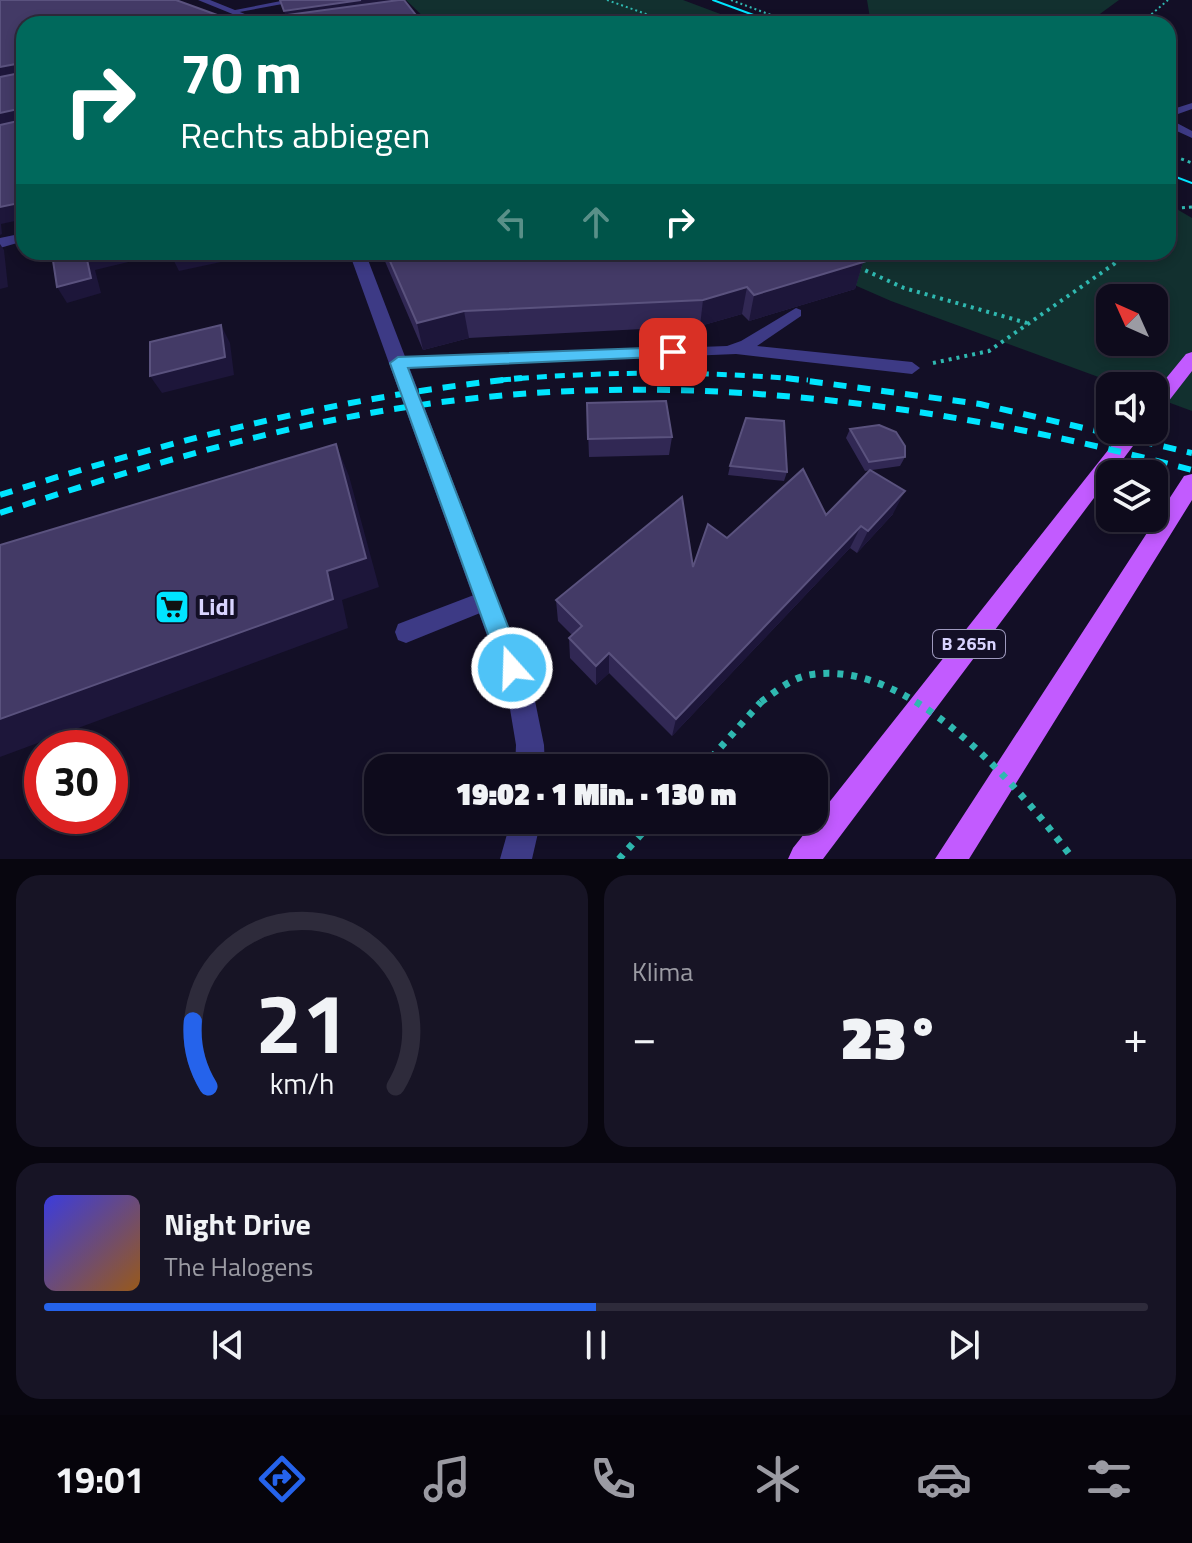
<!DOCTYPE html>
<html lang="de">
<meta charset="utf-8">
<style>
body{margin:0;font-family:"Titillium Web",sans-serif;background:#171425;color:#f1f3f6;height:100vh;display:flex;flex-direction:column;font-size:30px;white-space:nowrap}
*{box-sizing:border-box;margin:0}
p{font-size:26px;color:#9b9ba3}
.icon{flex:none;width:44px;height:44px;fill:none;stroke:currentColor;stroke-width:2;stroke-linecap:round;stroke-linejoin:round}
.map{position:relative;height:859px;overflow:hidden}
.sheet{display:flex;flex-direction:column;gap:16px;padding:16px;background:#08060f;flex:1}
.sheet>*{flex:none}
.hud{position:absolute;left:16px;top:16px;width:1160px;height:244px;border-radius:24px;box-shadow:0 4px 12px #0003,0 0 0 2px #2e2b3b;background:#00695c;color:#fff;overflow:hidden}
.needle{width:52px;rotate:315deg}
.buttons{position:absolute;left:1096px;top:284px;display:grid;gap:16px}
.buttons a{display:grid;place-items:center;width:72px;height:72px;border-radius:16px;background:#0e0b1c;box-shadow:0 4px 12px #0003,0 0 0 2px #2e2b3b;font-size:40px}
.speed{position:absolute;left:24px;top:730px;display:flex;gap:16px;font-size:40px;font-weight:700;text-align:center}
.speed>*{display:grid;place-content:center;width:104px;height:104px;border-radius:50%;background:#0e0b1c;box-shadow:0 4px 12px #0003,0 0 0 2px #2e2b3b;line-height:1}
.speed .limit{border:12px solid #d22;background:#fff;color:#111}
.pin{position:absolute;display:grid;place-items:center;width:68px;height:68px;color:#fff;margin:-34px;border-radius:16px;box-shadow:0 4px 12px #0006}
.me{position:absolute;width:88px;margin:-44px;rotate:340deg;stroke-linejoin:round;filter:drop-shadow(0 0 6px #0008)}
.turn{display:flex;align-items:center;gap:28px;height:168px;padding:0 32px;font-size:36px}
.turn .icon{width:104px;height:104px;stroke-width:2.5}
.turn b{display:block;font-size:56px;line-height:68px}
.lanes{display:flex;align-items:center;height:76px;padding:0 32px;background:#0003;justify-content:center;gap:40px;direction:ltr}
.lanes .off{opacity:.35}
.big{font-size:60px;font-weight:800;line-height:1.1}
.sheet .tile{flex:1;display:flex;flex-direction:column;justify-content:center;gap:12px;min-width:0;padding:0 28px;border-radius:24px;background:#171425}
.sheet .dial{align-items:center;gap:0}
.dial svg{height:208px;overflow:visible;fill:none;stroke:#2e2b3b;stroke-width:7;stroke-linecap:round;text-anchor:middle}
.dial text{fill:#f1f3f6;stroke:none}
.song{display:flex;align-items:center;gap:24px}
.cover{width:96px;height:96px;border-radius:12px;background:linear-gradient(135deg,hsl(240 70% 55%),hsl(30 70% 35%))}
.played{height:8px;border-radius:4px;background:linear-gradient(90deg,#2563eb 50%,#2e2b3b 50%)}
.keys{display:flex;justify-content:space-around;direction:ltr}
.heat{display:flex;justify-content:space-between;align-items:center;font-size:44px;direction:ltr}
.sheet .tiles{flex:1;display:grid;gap:16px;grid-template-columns:1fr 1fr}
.tile:last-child{grid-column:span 2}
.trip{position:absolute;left:364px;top:754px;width:464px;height:80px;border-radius:24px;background:#0e0b1c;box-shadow:0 4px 12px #0003,0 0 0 2px #2e2b3b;font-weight:800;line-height:80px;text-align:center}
.tab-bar{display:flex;height:128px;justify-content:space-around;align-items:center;background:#06040b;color:#9b9ba3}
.tab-bar .icon{width:56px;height:56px}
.tab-bar .current{color:#2563eb}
.tab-bar b{font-size:36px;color:#f1f3f6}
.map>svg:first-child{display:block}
</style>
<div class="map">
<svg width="1192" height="859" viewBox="0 0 1192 859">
<rect width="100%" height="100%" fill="#130f26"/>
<path fill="#12302f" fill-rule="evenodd" d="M 406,0 L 683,0 L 747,24 L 431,24 Z
M 867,0 L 1119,0 L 1093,19 L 1092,24 L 871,24 Z
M 1168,204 L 1192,218 L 1192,411 L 1154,397 L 1154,386 L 1123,386 L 891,301 L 779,252 L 1168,252 ZM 1110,298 L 1154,298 L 1154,342 L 1110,342 Z"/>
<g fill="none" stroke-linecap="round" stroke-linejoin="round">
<path stroke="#2fb8b0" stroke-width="2" stroke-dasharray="2 3" stroke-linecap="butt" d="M 607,0 L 674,24
M 731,0 L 795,24
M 1140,24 L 1168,0"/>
<path stroke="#2fb8b0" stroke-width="3" stroke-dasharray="3 4" stroke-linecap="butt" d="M 1168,154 L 1192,163
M 1168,209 L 1192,207"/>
<path stroke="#2fb8b0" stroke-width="4" stroke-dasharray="3 5" stroke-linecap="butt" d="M 858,267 L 904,288 L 1027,323
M 933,363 L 989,351 L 1114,264 L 1122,252"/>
<path stroke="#2fb8b0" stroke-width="7" stroke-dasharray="6 8" stroke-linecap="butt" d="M 702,768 L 761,702
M 619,859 L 654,820"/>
<path fill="#3d3a85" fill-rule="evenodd" d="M 286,0 L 304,0 L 234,13 L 230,11 Z
M 314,17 L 311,21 L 271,24 L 275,22 Z
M 1192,103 L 1192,109 L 1178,114 L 1175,122 L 1192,131 L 1192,138 L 1168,127 L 1170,110 Z
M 796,308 L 801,310 L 801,316 L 757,346 L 912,362 L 920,368 L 912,374 L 736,354 L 398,368 L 390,363 L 398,358 L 727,346 L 741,341 Z
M 487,590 L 495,593 L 498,600 L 495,607 L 406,643 L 398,640 L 395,632 L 398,624 Z"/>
<path fill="#3d3a85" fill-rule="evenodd" d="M 198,0 L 210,0 L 270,24 L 257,24 Z
M 24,233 L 24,241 L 0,248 L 0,238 Z
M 349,252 L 365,252 L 533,691 L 544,745 L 545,768 L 515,768 L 516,745 L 507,691 Z
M 511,820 L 541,820 L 532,859 L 500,859 Z"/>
<path fill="#c25bff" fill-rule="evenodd" d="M 1192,352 L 1192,371 L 1161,411 L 1154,413 L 1154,393 L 1186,354 Z
M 1124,430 L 1145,430 L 823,859 L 788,859 L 793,848 Z
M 1192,474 L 1192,500 L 969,859 L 935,859 L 1184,476 Z"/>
<path stroke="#00e5ff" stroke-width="2" d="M 713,0 L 778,24
M 1168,174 L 1192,183"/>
<path stroke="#00e5ff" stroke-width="5" stroke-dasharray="10 8" stroke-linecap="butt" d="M 501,380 C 603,371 706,371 808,380"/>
<path stroke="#00e5ff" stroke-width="6" stroke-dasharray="13 11" stroke-linecap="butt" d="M 786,378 L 980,404 L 1192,453
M 0,495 C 171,440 343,396 522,378
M 0,513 C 133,469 268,428 407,407 C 671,366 936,402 1192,470"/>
<path stroke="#2fb8b0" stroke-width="7" stroke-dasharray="6 8" stroke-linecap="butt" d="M 761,702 C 775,692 791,678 809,675 C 910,657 1019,787 1073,859"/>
</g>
<path fill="#312854" d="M 381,252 L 838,252 L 863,262 L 855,289 L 749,321 L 742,314 L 700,326 L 469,338 L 423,350 Z
M 587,403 L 672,437 L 669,455 L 589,457 Z
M 850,429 L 905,457 L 900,466 L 865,471 L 846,438 Z
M 730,466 L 787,472 L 784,481 L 728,475 Z
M 893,514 L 857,553 L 850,548 L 672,736 L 609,673 L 596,685 L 570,658 L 569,638 L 572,635 L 558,621 L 556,600 L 693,567 L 727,538 L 826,515 Z"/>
<path fill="#1d163a" d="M 361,0 L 398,0 L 398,2 L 286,19 L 284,11 Z
M 16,64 L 24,77 L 0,81 L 0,67 Z
M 18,109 L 24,120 L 0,128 L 0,113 Z
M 24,202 L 24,219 L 1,224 L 2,234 L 0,235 L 0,207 Z
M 0,244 L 4,250 L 8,287 L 0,289 Z
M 97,252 L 149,252 L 149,257 L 95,270 L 101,293 L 67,303 L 57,287 L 86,255 Z
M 206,252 L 219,252 L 221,262 L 179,271 L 173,259 Z
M 863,262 L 855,289 L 749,321 L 754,295 Z
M 747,287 L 742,314 L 700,326 L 703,300 Z
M 464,311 L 469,338 L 423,350 L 417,323 Z
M 221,325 L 230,343 L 234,375 L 162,393 L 150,376 Z
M 336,444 L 349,476 L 379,587 L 342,600 L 348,628 L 0,757 L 0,719 L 327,571 Z
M 905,491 L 893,514 L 857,553 L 868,531 Z
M 861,526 L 850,548 L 672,736 L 676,719 Z
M 609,653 L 609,673 L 596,685 L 596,666 Z"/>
<path fill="#433a66" stroke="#5a527e" stroke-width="2" d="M 0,0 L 176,0 L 242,24 L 24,24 L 24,202 L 0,207 L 0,125 L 18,121 L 18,109 L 0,113 L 0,77 L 20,73 L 16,64 L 0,67 Z
M 280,0 L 361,0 L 284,11 Z
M 399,0 L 404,0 L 423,24 L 291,24 L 287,15 Z
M 60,252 L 97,252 L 86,255 L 91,278 L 57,287 L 52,254 Z
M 173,252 L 206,252 L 173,259 Z
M 386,252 L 838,252 L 863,262 L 754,295 L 747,287 L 703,300 L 464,311 L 417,323 Z
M 221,325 L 225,357 L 150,376 L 150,342 Z
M 666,401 L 672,437 L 588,439 L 587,403 Z
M 746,418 L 784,421 L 787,472 L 730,466 Z
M 879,425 L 896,432 L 905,446 L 905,457 L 869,462 L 850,429 Z
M 336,444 L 366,558 L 327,571 L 333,599 L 0,719 L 0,545 Z
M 803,469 L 826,515 L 870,470 L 905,491 L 868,531 L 861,526 L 676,719 L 609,653 L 596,666 L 569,638 L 582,626 L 556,600 L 682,497 L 693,567 L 708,524 L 727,538 Z"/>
<path fill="#4fc3f7" stroke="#337fa1" stroke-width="2" d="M 673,347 L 681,352 L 679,356 L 408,368 L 524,668 L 520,676 L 512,680 L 503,676 L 390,363 L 398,357 Z"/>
<defs>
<g id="supermarket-square" transform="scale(1.8)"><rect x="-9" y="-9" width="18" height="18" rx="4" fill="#00e5ff" stroke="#130f26"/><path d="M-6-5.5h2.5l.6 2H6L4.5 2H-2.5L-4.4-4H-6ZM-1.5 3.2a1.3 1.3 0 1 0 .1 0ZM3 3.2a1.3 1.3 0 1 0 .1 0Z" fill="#111"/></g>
</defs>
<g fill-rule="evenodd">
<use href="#supermarket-square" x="172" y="607"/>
</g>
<g text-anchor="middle" stroke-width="8" stroke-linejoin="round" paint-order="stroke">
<rect fill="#130f26" stroke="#9e99be" stroke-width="2" x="933" y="630" width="72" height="28" rx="6"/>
<g font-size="18" font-weight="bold" fill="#d9d4ff">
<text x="969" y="650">B 265n</text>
</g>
<g font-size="24" font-weight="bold" fill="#d9d4ff" stroke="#130f26" text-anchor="start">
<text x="198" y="615">Lidl</text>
</g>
</g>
</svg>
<div class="buttons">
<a><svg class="needle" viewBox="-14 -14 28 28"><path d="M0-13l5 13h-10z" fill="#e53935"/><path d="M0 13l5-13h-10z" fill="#9b9ba3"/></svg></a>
<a><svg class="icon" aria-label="sound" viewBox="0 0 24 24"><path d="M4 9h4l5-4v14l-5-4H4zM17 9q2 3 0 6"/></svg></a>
<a><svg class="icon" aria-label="layers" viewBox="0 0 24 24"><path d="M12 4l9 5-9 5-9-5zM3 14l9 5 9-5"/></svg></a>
</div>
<div class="speed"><div class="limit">30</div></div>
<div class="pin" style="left:673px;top:352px;background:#d93025"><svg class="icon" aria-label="arrive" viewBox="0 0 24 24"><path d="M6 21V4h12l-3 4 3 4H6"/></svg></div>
<svg class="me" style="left:512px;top:668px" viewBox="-20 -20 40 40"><circle r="17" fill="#4fc3f7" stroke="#fff" stroke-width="3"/><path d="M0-11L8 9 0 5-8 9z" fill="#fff"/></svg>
<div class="trip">19:02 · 1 Min. · 130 m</div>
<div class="hud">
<div class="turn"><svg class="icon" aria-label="right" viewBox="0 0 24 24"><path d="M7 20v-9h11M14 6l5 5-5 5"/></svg><div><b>70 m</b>Rechts abbiegen</div></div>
<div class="lanes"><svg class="icon off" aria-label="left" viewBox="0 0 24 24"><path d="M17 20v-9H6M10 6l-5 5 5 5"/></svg><svg class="icon off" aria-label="ahead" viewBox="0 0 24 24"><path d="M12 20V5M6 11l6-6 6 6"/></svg><svg class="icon" aria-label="right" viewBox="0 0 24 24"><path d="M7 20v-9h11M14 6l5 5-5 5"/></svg></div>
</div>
</div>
<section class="sheet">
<div class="tiles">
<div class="tile dial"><svg viewBox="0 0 100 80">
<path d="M14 69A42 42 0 1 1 86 69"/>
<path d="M14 69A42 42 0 0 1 8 44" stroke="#2563eb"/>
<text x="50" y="56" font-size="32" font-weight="700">21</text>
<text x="50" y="72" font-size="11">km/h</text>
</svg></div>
<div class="tile"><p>Klima</p>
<div class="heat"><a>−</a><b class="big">23°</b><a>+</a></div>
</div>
<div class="tile">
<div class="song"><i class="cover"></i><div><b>Night Drive</b><p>The Halogens</p></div></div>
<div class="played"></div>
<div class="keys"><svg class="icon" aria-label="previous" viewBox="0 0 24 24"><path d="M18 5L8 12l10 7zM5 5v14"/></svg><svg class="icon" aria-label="pause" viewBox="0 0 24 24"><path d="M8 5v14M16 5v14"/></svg><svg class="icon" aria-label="next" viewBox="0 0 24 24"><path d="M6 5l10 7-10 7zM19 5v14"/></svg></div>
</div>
</div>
</section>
<nav class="tab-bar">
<b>19:01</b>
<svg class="icon current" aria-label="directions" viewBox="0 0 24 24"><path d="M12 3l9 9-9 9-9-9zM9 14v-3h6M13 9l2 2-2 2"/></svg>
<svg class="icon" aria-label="music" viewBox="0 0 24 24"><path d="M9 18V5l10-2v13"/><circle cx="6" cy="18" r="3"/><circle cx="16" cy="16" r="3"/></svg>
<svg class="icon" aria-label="phone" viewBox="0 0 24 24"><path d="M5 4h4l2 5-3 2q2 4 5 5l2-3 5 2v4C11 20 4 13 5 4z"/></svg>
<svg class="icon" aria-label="climate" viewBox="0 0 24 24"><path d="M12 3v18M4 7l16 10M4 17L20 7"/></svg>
<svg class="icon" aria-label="car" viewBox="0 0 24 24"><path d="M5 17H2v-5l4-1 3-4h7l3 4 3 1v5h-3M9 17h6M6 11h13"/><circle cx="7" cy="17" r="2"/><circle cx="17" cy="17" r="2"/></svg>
<svg class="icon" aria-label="filters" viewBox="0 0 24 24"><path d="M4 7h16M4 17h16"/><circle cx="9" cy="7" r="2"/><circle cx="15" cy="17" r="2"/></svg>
</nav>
